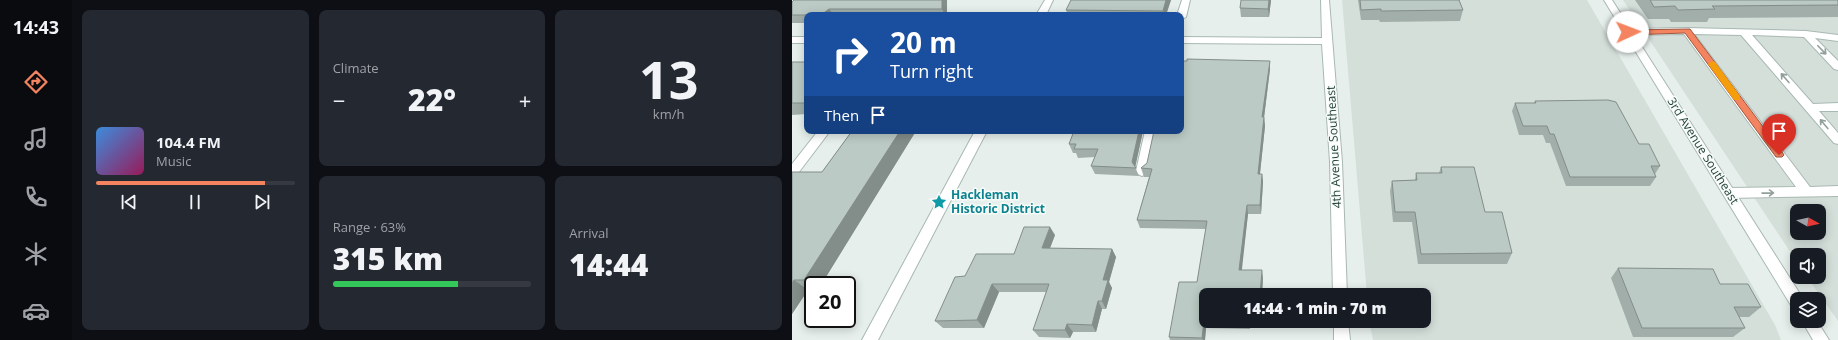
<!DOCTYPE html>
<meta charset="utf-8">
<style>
body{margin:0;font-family:"Open Sans",sans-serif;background:#242831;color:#f1f3f6;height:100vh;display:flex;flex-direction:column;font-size:15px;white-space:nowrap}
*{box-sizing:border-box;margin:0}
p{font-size:13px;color:#9ea1a6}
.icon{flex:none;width:22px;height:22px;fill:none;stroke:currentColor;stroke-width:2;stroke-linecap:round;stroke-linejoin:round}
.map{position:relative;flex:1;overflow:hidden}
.panel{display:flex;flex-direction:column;gap:10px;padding:10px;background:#0d0f14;width:720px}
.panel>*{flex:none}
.hud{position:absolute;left:12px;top:12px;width:380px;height:122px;border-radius:8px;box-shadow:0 2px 10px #0003;background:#1a4fa0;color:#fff;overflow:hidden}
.needle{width:26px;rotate:98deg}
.tools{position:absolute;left:998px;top:204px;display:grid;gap:8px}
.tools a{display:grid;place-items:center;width:36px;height:36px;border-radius:8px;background:#171b24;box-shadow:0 2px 10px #0003;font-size:20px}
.speed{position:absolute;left:12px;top:276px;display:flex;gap:8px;font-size:20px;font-weight:700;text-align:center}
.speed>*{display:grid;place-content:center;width:52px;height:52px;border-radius:50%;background:#171b24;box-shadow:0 2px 10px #0003;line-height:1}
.speed .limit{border:2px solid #111;border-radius:6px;background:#fff;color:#111}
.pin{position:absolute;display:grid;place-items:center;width:34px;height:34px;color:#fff;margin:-41px -17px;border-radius:50% 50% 50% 0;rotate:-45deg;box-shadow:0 0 4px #0007}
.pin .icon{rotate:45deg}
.me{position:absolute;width:44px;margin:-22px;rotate:88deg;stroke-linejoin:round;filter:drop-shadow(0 0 3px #0008)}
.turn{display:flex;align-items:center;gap:14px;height:84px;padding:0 20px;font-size:18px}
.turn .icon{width:52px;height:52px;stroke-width:2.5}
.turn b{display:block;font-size:28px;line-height:34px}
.then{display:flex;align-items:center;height:38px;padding:0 20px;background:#0003;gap:8px;font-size:15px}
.big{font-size:30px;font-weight:800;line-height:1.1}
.panel .card{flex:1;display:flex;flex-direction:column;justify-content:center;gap:6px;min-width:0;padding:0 14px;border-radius:8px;background:#242831}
.panel .dial{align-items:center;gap:0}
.dial b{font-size:52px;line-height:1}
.song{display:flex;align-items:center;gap:12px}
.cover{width:48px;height:48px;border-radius:6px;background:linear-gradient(135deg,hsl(210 70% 55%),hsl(330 70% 35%))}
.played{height:4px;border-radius:2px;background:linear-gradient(90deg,#f4845f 85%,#363941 85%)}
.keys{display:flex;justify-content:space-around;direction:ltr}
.heat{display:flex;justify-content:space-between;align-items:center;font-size:22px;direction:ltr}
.charge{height:6px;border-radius:3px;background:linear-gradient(90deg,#34c759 63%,#363941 0)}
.panel .tiles{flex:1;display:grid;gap:10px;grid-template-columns:repeat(3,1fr)}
.card:first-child{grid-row:span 2}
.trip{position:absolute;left:407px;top:288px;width:232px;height:40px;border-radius:8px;background:#171b24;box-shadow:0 2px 10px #0003;font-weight:800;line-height:40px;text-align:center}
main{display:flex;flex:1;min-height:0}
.tab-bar{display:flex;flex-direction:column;width:72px;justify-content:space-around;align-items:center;background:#090b0e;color:#9ea1a6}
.tab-bar .icon{width:28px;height:28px}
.tab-bar .current{color:#f4845f}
.tab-bar b{font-size:18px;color:#f1f3f6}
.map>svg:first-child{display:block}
</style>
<main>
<nav class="tab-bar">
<b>14:43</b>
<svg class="icon current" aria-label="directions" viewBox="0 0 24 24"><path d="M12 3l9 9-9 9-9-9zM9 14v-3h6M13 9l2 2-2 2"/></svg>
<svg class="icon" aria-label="music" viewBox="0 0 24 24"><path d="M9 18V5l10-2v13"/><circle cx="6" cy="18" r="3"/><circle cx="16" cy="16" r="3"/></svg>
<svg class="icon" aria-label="phone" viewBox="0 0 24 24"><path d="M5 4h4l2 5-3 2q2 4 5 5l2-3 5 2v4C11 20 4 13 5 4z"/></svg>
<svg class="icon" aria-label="climate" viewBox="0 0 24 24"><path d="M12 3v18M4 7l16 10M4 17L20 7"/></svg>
<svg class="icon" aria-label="car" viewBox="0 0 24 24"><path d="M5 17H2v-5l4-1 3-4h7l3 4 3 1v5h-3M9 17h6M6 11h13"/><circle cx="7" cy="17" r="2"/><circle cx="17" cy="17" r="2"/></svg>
</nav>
<section class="panel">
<div class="tiles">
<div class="card">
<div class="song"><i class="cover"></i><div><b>104.4 FM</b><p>Music</p></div></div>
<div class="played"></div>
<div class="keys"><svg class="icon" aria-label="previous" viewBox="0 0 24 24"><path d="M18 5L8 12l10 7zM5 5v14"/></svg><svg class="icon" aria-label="pause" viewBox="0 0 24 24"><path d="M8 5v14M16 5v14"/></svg><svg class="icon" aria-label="next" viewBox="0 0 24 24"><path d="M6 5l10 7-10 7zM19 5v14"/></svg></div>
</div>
<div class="card"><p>Climate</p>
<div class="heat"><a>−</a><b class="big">22°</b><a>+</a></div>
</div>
<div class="card dial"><b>13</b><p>km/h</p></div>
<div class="card"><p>Range · 63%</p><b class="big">315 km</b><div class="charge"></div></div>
<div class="card"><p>Arrival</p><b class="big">14:44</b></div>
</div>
</section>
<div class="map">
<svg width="1046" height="340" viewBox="0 0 1046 340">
<rect width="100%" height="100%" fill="#e6efeb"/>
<path fill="#d4dfda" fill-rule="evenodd" d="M 550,0 L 795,0 L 983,325 L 989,340 L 581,340 L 577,321 L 632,321 L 632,295 L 575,295 Z
M 831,0 L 1046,0 L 1046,321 L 1015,277 L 1027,277 L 1027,255 L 1005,255 L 1005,262 ZM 1005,211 L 1027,211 L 1027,233 L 1005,233 Z"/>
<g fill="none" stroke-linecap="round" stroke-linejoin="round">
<g stroke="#a8b8b2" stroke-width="2">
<path id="service" d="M 390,0 L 398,0 L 394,17 L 389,20 L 389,15 L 385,15 Z
M 895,28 L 1014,31 L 1046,35 L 1046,41 L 1023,38 L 1046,61 L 1046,70 L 1042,69 L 1012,37 L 960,35 L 1021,104 L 1046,103 L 1046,111 L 1027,111 L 1046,133 L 1046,144 L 1042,143 L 949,35 L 902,34 L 1018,187 L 1046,186 L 1046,196 L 937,198 L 933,196 L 931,193 L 933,190 L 937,188 L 1004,187 L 892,34 L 836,35 L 831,32 L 836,29 Z
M 26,131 L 38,131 L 4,176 L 0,178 L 0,164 Z
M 353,131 L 365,131 L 356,171 L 354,174 L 350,176 L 346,174 L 344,171 Z"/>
</g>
<g stroke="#a8b8b2" stroke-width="2">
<path id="minor" d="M 253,0 L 261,0 L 254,15 L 244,15 Z
M 529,0 L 537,0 L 550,162 L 555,295 L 541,295 L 538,162 L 530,44 L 389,43 L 389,37 L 530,38 Z
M 812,0 L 820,0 L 1010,297 L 1011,299 L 1005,299 L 1005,309 L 1000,307 Z
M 0,37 L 15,37 L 15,43 L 0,43 Z
M 183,131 L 195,131 L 86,340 L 70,340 Z
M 542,321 L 556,321 L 558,340 L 542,340 Z
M 1010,321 L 1025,321 L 1037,340 L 1021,340 Z"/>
</g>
<use href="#service" fill="#fff" fill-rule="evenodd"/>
<use href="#minor" fill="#fff" fill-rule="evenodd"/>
</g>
<path fill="#a1aea9" d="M 155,0 L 155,15 L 15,15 L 15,23 L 0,23 L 0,2 Z
M 379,0 L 374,15 L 276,15 L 274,10 Z
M 479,0 L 477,17 L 449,17 L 448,8 Z
M 566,0 L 667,0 L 671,10 L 668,21 L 588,22 L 587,20 L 569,20 Z
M 843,0 L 1046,0 L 1046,17 L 917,18 L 915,22 L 879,22 L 877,19 L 856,19 Z
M 478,61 L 478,69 L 472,117 L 473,126 L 468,174 L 470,174 L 471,182 L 469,214 L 456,214 L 449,270 L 471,278 L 470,295 L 414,295 L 414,321 L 468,321 L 468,326 L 458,326 L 458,329 L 414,328 L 413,340 L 378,340 L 377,337 L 405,282 L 414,229 L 348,228 L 345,220 L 357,177 L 352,177 L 349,168 L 355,163 Z
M 0,62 L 15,62 L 15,114 L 0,115 Z
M 743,101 L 847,144 L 868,166 L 863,174 L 864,177 L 858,186 L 774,186 L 758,143 L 754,143 L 751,135 L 727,135 L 720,111 L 723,103 L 742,103 Z
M 60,131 L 124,131 L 29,285 L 21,285 L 21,290 L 16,290 L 0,314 L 0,172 L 30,172 Z
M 282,131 L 351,131 L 343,167 L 347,176 L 303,174 L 299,166 L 303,157 L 286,158 L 284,153 L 281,153 L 277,144 Z
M 649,167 L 693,212 L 720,253 L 715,264 L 626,264 L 620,222 L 601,222 L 598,191 L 600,181 L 623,180 L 624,173 L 647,173 Z
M 263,235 L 258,248 L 320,249 L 324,257 L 317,282 L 320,288 L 314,309 L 310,309 L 304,332 L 281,332 L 278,338 L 247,337 L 241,330 L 254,292 L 207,292 L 192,328 L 151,328 L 143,321 L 173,276 Z
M 826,268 L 928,284 L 969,307 L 957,317 L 947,317 L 953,328 L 941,337 L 841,337 L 819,278 Z"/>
<path fill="#838d89" d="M 150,0 L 155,0 L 155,15 L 153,15 L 150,9 Z
M 374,0 L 379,0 L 374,15 L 372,15 L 371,11 Z
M 477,0 L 479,0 L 477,17 L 476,9 Z
M 37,9 L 42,15 L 29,15 Z
M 478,61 L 478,69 L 471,126 L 470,117 Z
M 472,117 L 473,126 L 467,182 L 466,174 Z
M 108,131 L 124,131 L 29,285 L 21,285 L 21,287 L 12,280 Z
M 347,131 L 351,131 L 343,168 L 340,162 Z
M 470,174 L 471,182 L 469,214 L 468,205 Z
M 455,205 L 456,214 L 449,278 L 447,270 Z
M 258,227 L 263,235 L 255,256 L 250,248 Z
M 320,249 L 324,257 L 317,282 L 320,288 L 314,309 L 310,301 L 311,280 Z
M 470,270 L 471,278 L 470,295 L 468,295 Z
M 2,280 L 16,290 L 0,314 L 0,283 Z
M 200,284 L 207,292 L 192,328 L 185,320 Z
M 306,301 L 310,309 L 304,332 L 300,325 Z
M 412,321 L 414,328 L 413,340 L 411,340 L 410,338 Z
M 275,324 L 281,332 L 278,338 L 273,330 Z"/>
<path fill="#bbcac4" stroke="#838d89" d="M 2,0 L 150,0 L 150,9 L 37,9 L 29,15 L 0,15 L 0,2 Z
M 279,0 L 374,0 L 371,11 L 274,10 Z
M 449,0 L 477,0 L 476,9 L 448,8 Z
M 568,0 L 667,0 L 671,10 L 589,11 L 589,9 L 569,10 Z
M 858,0 L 1046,0 L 1046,5 L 920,6 L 923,9 L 886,10 L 883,6 L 862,7 Z
M 395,59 L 478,61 L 470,117 L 472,117 L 466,174 L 470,174 L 468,205 L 455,205 L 447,270 L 470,270 L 468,295 L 414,295 L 414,321 L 456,321 L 456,322 L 412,321 L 410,338 L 377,337 L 387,282 L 405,282 L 415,221 L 345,220 L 360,169 L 349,168 L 355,163 L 362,131 L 389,131 L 389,61 L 395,61 Z
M 0,62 L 15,62 L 15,103 L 0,103 Z
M 816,100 L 824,102 L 847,144 L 857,144 L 868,166 L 859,166 L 864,177 L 778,177 L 762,134 L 758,134 L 755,126 L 731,126 L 723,103 L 744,103 L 743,101 Z
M 60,131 L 108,131 L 12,280 L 2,280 L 0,283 L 0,172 L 30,172 Z
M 282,131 L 347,131 L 340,162 L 344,168 L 299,166 L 306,149 L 282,149 L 284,144 L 277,144 Z
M 649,167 L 682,167 L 693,212 L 710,212 L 720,253 L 629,254 L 623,212 L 603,212 L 600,181 L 625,180 L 624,173 L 650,173 Z
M 232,227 L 258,227 L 250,248 L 320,249 L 311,280 L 316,280 L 310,301 L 306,301 L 300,325 L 275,324 L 273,330 L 241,330 L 257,284 L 200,284 L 185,320 L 143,321 L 163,277 L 173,276 L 184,254 L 222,254 Z
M 826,268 L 921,269 L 928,284 L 956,284 L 969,307 L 942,307 L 953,328 L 850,328 Z"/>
<defs><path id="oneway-shaft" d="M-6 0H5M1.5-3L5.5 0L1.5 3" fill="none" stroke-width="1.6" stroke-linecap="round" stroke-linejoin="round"/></defs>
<g stroke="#92a09c">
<use href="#oneway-shaft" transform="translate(1030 50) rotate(46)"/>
<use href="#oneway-shaft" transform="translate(993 78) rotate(-131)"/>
<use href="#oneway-shaft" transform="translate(1032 124) rotate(-130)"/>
<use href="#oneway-shaft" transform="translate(976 193) rotate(-1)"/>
</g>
<path fill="#f4845f" stroke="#9f563e" d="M 896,29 L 898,29 L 990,152 L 992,155 L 990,157 L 984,157 L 893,33 L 836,35 L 833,32 L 836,30 Z"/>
<path fill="#f59e0b" d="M 920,61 L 923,62 L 948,96 L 948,100 L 942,100 L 916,64 Z"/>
<defs>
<g id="sight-bare" transform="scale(1.2)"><path d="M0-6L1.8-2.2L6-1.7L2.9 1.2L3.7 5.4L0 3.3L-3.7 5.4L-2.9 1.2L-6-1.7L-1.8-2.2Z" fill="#0f9aa8" stroke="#f7fbf9" stroke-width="2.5" paint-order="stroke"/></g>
</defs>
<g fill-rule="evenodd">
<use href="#sight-bare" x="147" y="202"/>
</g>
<g text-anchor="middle" stroke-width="3" stroke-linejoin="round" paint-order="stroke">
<g font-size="12" fill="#24423a" stroke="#f7fbf9">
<text transform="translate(542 147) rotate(-93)" y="4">4th Avenue Southeast</text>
<text transform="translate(911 151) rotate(58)" y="4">3rd Avenue Southeast</text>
</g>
<g font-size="12" font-weight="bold" fill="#0d838f" stroke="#f7fbf9" text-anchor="start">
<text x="159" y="199">Hackleman<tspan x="159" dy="14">Historic District</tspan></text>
</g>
</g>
</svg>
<div class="tools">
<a><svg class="needle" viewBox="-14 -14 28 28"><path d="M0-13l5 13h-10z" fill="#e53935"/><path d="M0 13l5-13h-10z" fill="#9ea1a6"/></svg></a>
<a><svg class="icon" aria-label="sound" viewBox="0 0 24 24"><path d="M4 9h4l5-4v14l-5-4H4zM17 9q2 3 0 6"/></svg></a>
<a><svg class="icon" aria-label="layers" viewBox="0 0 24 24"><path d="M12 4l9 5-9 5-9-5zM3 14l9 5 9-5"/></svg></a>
</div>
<div class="speed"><div class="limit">20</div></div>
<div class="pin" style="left:987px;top:155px;background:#d93025"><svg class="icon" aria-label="arrive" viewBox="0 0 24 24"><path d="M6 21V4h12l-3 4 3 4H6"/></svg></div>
<svg class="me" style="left:836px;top:32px" viewBox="-20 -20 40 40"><circle r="19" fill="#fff"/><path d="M0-13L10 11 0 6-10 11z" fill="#f4845f"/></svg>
<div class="trip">14:44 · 1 min · 70 m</div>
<div class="hud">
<div class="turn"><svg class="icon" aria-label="right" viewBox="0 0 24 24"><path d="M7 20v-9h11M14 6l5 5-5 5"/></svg><div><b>20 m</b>Turn right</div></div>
<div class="then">Then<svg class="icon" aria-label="arrive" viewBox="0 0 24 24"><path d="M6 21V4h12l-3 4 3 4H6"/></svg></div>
</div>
</div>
</main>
